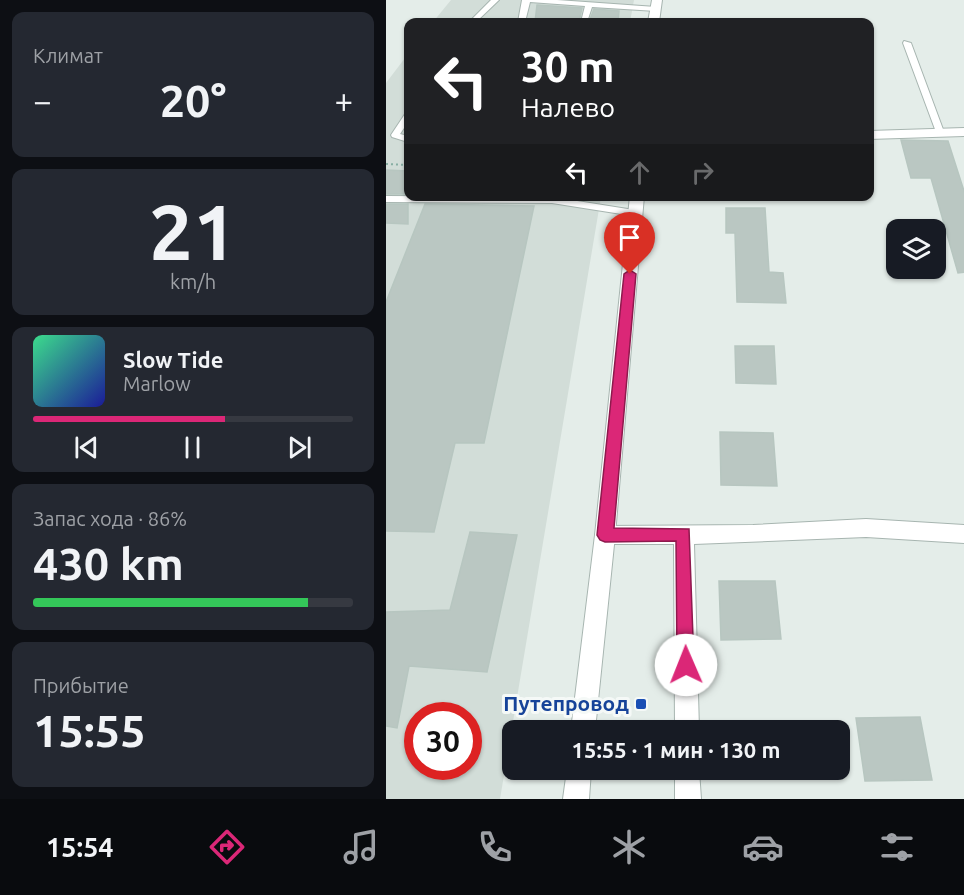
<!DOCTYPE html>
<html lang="ru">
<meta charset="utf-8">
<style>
body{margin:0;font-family:Ubuntu,sans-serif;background:#242831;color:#f1f3f6;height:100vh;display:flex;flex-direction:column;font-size:22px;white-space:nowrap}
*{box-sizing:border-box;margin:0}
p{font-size:20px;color:#9ea1a6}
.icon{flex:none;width:33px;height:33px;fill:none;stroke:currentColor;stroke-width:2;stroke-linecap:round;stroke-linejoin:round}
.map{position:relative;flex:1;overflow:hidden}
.drawer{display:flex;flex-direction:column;gap:12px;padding:12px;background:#0d0f14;width:386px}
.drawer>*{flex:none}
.guide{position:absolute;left:18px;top:18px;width:470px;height:183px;border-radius:12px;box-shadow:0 2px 4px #0004;background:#202124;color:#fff;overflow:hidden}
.fabs{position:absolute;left:500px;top:219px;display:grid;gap:12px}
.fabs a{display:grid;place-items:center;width:60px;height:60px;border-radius:12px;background:#171b24;box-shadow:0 2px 4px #0004;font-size:30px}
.speed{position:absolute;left:18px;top:702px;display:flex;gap:12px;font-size:30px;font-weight:700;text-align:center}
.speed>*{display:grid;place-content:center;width:78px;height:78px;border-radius:50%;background:#171b24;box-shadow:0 2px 4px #0004;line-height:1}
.speed .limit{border:9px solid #d22;background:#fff;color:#111}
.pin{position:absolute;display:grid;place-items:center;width:51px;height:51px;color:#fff;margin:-62px -26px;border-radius:50% 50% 50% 0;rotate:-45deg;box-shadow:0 0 6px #0007}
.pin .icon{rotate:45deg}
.me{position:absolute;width:66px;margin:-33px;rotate:359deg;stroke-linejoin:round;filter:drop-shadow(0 0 4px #0008)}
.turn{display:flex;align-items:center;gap:21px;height:126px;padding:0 18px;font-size:27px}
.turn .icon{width:78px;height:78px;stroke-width:2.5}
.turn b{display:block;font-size:42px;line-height:51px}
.lanes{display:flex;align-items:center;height:57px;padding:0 18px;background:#0003;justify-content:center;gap:30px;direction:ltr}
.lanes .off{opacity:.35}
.big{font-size:45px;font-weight:600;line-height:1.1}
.drawer .card{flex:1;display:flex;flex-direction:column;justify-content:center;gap:9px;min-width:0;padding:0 21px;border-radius:12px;background:#242831}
.drawer .dial{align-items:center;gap:0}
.dial b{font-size:78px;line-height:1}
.song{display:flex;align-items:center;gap:18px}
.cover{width:72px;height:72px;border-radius:9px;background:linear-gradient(135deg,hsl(150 70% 55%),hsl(240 70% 35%))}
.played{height:6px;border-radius:3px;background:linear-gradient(90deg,#db2777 60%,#363941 60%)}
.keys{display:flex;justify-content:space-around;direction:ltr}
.heat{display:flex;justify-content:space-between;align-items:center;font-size:33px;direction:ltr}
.charge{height:9px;border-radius:4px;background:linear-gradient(90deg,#34c759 86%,#363941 0)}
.trip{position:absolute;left:116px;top:720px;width:348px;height:60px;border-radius:12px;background:#171b24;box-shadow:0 2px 4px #0004;font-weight:600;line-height:60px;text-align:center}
.tabs{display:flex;height:96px;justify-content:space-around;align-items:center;background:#090b0e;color:#9ea1a6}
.tabs .icon{width:42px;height:42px}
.tabs .current{color:#db2777}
.tabs b{font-size:27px;color:#f1f3f6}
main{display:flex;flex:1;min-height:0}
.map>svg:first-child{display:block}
</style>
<main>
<section class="drawer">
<div class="card"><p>Климат</p>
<div class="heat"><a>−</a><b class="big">20°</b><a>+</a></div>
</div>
<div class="card dial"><b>21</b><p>km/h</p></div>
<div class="card">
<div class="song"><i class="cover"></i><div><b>Slow Tide</b><p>Marlow</p></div></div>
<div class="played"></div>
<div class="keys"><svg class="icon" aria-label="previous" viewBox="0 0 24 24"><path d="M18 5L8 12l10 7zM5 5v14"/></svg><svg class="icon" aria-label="pause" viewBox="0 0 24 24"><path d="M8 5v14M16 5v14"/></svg><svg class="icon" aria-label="next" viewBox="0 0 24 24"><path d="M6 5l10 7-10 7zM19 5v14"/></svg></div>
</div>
<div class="card"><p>Запас хода · 86%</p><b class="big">430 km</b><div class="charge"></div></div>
<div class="card"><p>Прибытие</p><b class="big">15:55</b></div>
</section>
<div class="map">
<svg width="579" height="799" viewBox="0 0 579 799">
<rect width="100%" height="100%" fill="#e4ede9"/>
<path fill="#d2ddd8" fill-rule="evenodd" d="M 65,0 L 248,0 L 244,22 L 47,22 Z
M 22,54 L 22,196 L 215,197 L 114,799 L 0,799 L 0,83 ZM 32,716 L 82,716 L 82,766 L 32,766 Z"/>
<path fill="#bac7c2" stroke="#b7c6c0" stroke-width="1.5" d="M 151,5 L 196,8 L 193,22 L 149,22 Z
M 208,9 L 233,11 L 232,22 L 203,22 Z
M 515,140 L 562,141 L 579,194 L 579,272 L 572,273 L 545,178 L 525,178 Z
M 0,170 L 22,171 L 22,194 L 0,194 Z
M 0,204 L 22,204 L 22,224 L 0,223 Z
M 39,204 L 148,206 L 98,443 L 69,443 L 48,532 L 0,531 L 0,302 Z
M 340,208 L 379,208 L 383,272 L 397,273 L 400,303 L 351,302 L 349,233 L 340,233 Z
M 349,346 L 388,346 L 390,384 L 350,383 Z
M 334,432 L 387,433 L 391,486 L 335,485 Z
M 84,532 L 131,535 L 101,672 L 23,666 L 11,728 L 0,726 L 0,612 L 64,610 Z
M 333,581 L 389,581 L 395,639 L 335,640 Z
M 534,717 L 546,780 L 479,781 L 470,718 Z"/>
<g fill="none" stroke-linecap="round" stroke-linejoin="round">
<g stroke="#a7b5b0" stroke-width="2">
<path id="service" d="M 105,0 L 113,0 L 90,22 L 83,22 Z
M 136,0 L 171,0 L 270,7 L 274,9 L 270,11 L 206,7 L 201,22 L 195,22 L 199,6 L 144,2 L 139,22 L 132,22 Z
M 518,41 L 525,43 L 558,132 L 557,134 L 554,135 L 550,132 L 517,43 Z
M 22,113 L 22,122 L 14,134 L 22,136 L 22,142 L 6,137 L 5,135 L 19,114 Z
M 0,196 L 166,197 L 248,210 L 253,213 L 248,216 L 166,203 L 0,202 Z"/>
</g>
<g stroke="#a7b5b0" stroke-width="2">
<path id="minor" d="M 579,128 L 579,136 L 483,139 L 483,131 Z
M 480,519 L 579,525 L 579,543 L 480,537 L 308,544 L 313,730 L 289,730 L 288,544 L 219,544 L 212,542 L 209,535 L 212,528 L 219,526 L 367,525 Z
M 289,770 L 313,770 L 315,799 L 289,799 Z"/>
</g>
<g stroke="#a7b5b0" stroke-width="2">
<path id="tertiary" d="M 266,0 L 276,0 L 273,22 L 262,22 Z
M 244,196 L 258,196 L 229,535 L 209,730 L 185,730 L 209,535 Z
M 181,770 L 205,770 L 203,799 L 177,799 Z"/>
</g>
<path stroke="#87aea3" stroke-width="2" stroke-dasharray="2 3" stroke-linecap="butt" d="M 0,164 L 22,165"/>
<use href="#service" fill="#fff" fill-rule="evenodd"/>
<use href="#minor" fill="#fff" fill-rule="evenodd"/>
<use href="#tertiary" fill="#fff" fill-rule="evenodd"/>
</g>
<path fill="#db2777" stroke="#8e194d" stroke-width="1.5" d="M 244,270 L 250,274 L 228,528 L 303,529 L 308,665 L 306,671 L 300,674 L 294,671 L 291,665 L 290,541 L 219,542 L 214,540 L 211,535 L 238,274 Z"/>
<rect fill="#1a4fb4" stroke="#f5f9f7" stroke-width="2" x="249" y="698" width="12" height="12" rx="3"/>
<g text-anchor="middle" stroke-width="6" stroke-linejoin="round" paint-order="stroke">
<g font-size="21" font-weight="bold" fill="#164399" stroke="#f5f9f7" text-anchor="end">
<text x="243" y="711">Путепровод</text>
</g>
</g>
</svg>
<div class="fabs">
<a><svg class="icon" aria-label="layers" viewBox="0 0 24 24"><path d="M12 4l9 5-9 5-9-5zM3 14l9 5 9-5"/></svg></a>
</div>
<div class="speed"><div class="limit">30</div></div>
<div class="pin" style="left:244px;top:274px;background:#d93025"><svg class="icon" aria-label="arrive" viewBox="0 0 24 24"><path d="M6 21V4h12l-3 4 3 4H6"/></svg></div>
<svg class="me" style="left:300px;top:665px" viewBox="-20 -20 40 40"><circle r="19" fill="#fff"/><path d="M0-13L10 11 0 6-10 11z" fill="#db2777"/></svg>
<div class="trip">15:55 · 1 мин · 130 m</div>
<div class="guide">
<div class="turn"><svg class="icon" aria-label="left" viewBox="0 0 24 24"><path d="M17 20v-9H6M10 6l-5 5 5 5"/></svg><div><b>30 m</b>Налево</div></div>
<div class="lanes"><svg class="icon" aria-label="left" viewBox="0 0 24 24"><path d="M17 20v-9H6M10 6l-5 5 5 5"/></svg><svg class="icon off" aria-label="ahead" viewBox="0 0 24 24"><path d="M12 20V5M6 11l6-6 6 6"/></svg><svg class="icon off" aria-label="right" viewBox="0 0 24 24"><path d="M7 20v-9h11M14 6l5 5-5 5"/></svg></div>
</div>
</div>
</main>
<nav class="tabs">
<b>15:54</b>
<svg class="icon current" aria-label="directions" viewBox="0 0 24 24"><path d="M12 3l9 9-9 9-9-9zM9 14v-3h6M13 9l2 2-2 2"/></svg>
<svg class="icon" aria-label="music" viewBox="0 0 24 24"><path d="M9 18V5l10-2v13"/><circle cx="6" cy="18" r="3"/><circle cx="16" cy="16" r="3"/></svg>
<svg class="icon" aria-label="phone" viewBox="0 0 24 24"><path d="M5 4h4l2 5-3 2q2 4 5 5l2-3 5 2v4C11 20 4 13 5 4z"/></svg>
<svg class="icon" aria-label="climate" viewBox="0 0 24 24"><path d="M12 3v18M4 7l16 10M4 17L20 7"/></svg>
<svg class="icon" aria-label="car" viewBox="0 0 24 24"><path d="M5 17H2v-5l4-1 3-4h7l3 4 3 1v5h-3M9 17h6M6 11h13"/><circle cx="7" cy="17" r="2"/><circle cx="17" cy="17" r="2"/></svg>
<svg class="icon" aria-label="filters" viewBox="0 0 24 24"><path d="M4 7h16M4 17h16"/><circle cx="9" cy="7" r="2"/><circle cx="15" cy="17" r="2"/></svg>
</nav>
